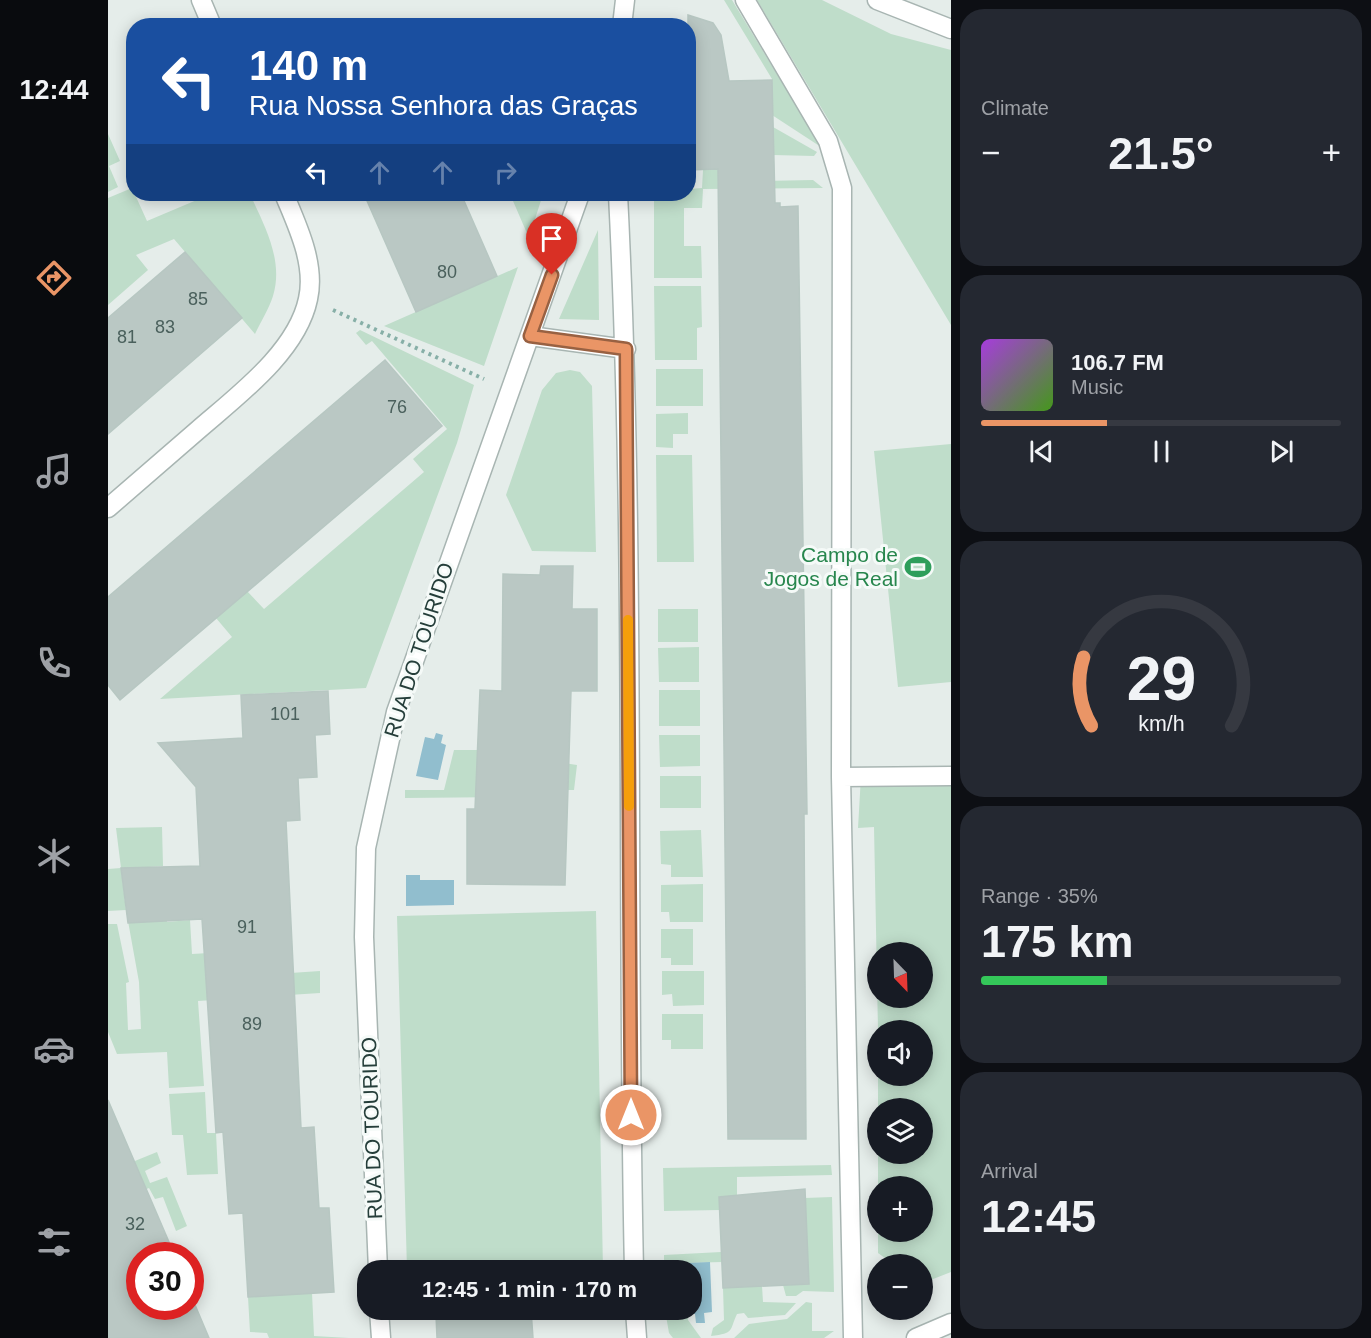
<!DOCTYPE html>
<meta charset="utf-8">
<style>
body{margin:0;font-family:Helvetica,sans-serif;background:#242831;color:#f1f3f6;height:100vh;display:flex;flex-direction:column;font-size:22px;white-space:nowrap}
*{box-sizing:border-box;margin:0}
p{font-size:20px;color:#9ea1a6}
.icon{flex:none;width:33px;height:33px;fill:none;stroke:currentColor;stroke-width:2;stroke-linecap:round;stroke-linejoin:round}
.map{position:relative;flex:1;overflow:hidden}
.panel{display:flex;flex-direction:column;gap:9px;padding:9px;background:#0d0f14;width:420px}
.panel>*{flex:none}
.banner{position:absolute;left:18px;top:18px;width:570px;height:183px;border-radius:24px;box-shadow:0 3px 15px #0003;background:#1a4fa0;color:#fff;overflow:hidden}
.needle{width:39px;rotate:157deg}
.tools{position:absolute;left:759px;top:942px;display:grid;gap:12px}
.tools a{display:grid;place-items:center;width:66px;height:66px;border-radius:50%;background:#171b24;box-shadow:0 3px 15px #0003;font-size:30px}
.speed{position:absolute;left:18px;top:1242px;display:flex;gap:12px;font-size:30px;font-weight:700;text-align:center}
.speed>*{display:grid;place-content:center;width:78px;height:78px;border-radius:50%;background:#171b24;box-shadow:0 3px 15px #0003;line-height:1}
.speed .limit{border:9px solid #d22;background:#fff;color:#111}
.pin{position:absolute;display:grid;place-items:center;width:51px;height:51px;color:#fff;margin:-62px -26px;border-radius:50% 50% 50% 0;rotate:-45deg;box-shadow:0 0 6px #0007}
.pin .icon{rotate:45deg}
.me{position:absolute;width:66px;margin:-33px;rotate:0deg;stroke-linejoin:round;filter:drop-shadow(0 0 4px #0008)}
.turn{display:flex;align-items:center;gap:21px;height:126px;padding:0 24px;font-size:27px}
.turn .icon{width:78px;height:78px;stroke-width:2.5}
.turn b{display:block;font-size:42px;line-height:51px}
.lanes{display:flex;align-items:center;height:57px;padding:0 24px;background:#0003;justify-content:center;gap:30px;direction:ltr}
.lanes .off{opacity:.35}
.big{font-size:45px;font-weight:700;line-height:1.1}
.panel .tile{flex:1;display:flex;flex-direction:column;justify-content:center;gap:9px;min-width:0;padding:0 21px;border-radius:24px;background:#242831}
.panel .dial{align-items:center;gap:0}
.dial svg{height:156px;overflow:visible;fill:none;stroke:#363941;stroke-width:7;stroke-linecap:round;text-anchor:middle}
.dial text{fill:#f1f3f6;stroke:none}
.song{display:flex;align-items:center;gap:18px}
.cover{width:72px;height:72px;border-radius:9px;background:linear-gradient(135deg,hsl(280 70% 55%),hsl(100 70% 35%))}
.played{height:6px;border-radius:3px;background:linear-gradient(90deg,#ea9566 35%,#363941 35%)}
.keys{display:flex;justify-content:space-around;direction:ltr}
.heat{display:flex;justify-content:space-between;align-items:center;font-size:33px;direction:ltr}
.charge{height:9px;border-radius:4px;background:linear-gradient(90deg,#34c759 35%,#363941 0)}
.trip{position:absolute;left:249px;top:1260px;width:345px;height:60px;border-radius:24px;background:#171b24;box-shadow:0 3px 15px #0003;font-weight:700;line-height:60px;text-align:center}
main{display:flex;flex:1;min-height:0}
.tab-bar{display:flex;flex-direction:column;width:108px;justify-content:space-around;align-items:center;background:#090b0e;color:#9ea1a6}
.tab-bar .icon{width:42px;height:42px}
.tab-bar .on{color:#ea9566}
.tab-bar b{font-size:27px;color:#f1f3f6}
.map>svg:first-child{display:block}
</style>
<main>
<nav class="tab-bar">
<b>12:44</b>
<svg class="icon on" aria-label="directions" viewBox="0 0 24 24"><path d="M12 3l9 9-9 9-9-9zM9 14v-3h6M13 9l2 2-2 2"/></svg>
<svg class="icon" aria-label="music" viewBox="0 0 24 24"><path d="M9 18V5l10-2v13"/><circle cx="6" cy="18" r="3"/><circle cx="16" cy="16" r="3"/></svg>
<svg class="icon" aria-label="phone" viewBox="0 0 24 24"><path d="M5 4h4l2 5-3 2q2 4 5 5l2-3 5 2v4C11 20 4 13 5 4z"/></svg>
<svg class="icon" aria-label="climate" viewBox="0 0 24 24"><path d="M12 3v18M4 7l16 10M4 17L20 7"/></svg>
<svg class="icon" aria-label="car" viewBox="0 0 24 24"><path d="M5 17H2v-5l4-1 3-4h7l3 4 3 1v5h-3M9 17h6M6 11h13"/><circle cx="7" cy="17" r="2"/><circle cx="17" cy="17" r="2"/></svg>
<svg class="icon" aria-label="filters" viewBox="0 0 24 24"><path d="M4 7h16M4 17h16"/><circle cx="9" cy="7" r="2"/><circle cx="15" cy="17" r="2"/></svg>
</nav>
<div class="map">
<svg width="843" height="1338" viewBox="0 0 843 1338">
<rect width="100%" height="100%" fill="#e5edea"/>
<path fill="#bfddca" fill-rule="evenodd" d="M 616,0 L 624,0 L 713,147 L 664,115 L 664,79 Z
M 649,0 L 714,0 L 783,34 L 843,50 L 843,325 Z
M 665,127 L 709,152 L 706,156 L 665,155 Z
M 0,134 L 12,161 L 1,166 L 10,187 L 0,192 Z
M 611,169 L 611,182 L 705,180 L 715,188 L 595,189 L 594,208 L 576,208 L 576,246 L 593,246 L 594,278 L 546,278 L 546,194 L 580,194 L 581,189 L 594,188 L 595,170 Z
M 24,188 L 39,221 L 103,194 L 142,194 C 156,225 176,260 165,296 C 161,309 153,321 147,334 L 66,239 L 28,255 L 40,270 L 0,305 L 0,198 Z
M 402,194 L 435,194 L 421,238 Z
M 490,230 L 491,320 L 451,319 Z
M 410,267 L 376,366 L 276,326 Z
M 546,286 L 593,286 L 594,327 L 589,328 L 589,360 L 547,360 Z
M 252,330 L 366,385 L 349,443 L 258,688 L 52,699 L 124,637 L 108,618 L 139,591 L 156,609 L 316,472 L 305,459 L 339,429 L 264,341 L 258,345 L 248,333 Z
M 548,369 L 595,369 L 595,406 L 548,406 Z
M 462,370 L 472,372 L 484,386 L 488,552 L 424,551 L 398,495 L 434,390 L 448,373 Z
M 580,413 L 580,434 L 565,434 L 565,448 L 548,447 L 548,414 Z
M 843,444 L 843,682 L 790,687 L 766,451 Z
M 548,455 L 584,455 L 586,562 L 549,562 Z
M 550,609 L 590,609 L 590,642 L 550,642 Z
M 591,647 L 591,682 L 551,682 L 550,648 Z
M 551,690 L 592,690 L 592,726 L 551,726 Z
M 551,735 L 592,735 L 592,766 L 552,767 Z
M 346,750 L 370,750 L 469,765 L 466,790 L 401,790 L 401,797 L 297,798 L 297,790 L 336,790 Z
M 552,776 L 593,776 L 593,808 L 552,808 Z
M 753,776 L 843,776 L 843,1272 L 815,1283 L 814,1264 L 785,1264 L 770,1253 L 770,1232 L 814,1232 L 814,1186 L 770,1186 L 770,1154 L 814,1154 L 814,1108 L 770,1108 L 770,1076 L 814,1076 L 814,1030 L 770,1030 L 766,827 L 750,828 ZM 770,952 L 814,952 L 814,998 L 770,998 Z
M 54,827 L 55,866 L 13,869 L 18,910 L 58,909 L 59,922 L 82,920 L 84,954 L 152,950 L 153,975 L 212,971 L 212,993 L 90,1001 L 96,1086 L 61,1088 L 59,1052 L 9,1054 L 0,1032 L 0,924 L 9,924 L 21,982 L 18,983 L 20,1030 L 33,1029 L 31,982 L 18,910 L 0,911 L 0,869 L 13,868 L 8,828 Z
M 593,830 L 595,877 L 563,877 L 563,865 L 553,864 L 552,831 Z
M 595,884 L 595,922 L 562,922 L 561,912 L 553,912 L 553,885 Z
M 488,911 L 495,1270 L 299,1270 L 289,916 Z
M 553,929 L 585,929 L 585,965 L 563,965 L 563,958 L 553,958 Z
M 554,971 L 596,971 L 596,1005 L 565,1006 L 564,994 L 554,995 Z
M 554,1014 L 595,1014 L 595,1049 L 563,1049 L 563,1040 L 554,1040 Z
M 97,1092 L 99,1133 L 108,1133 L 110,1174 L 79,1175 L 75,1135 L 64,1135 L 61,1094 Z
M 49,1152 L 53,1163 L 37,1171 L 42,1183 L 59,1177 L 79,1226 L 68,1231 L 55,1197 L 47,1199 L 41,1188 L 0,1205 L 17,1165 Z
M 723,1165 L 724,1175 L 629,1177 L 629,1196 L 611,1197 L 612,1210 L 556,1211 L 555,1168 Z
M 724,1197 L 726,1292 L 695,1291 L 688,1296 L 678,1296 L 675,1285 L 701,1284 L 697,1198 Z
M 613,1252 L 614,1262 L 579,1263 L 579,1270 L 556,1270 L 556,1255 Z
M 654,1286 L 655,1302 L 688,1303 L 677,1315 L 640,1318 L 636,1313 L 629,1314 C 621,1331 627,1333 603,1336 L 605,1328 L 616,1320 L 615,1288 Z
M 204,1293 L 206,1336 L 241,1338 L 161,1338 L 159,1333 L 142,1332 L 140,1297 Z
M 698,1302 L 704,1303 L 704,1331 L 726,1331 L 716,1338 L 626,1338 L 641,1324 L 679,1319 Z
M 557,1310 L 581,1310 L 580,1320 L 593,1338 L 565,1338 L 561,1333 Z"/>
<path fill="#91bece" d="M 328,733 L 335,735 L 333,743 L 338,745 L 330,780 L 308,776 L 317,737 L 326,739 Z
M 298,875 L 312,875 L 312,880 L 346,880 L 346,905 L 298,906 Z
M 602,1262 L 604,1312 L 596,1313 L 597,1323 L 588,1323 L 587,1314 L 581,1314 L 584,1270 L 579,1270 L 579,1263 Z"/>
<path fill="#bac8c4" stroke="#b7c7c2" stroke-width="1.5" d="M 580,15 L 605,23 L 613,35 L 621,81 L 664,80 L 667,203 L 672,203 L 672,207 L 690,206 L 699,814 L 696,814 L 698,1139 L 620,1139 L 610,169 L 580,170 Z
M 256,194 L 353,194 L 389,276 L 308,312 Z
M 77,252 L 134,318 L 0,434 L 0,318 Z
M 277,360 L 334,426 L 12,700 L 0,685 L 0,597 Z
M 433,566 L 465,566 L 464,609 L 489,609 L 489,691 L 463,691 L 457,885 L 359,884 L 359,809 L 367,809 L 372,690 L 394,691 L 395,574 L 432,575 Z
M 220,691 L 222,734 L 207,735 L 209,777 L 190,778 L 192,820 L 178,821 L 193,1128 L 206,1127 L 211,1208 L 221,1208 L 226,1292 L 140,1297 L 135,1213 L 121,1214 L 115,1132 L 108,1133 L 94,919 L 20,923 L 13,868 L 92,866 L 88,787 L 50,743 L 135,738 L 133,695 Z
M 0,1100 L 67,1256 L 32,1256 L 32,1306 L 82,1306 L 82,1293 L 101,1338 L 0,1338 Z
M 697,1189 L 701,1284 L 615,1288 L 611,1197 Z
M 423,1310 L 425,1338 L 329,1338 L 328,1315 Z"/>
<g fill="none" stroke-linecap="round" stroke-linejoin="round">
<g stroke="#a8b5b2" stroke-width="21">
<path id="minor" d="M 93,0 L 104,26
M 637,0 L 720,141 L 734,188 L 733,777 L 745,1338
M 769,0 L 843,29
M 514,26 L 517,0
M 510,194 C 528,552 518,912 526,1270
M 422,336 L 518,349
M 0,508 C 30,482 60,456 90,430 C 129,396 189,352 200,299 C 208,264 189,225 176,194
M 733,777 L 843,776
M 270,1270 L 256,937 L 258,848 L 288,712 L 472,194
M 271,1310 L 273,1338
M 527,1310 L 529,1338
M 808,1338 L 843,1323"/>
</g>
<path stroke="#87afa7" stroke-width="4" stroke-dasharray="3 4.5" stroke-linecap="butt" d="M 225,310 L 376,379"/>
<use href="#minor" stroke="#fff" stroke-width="18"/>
</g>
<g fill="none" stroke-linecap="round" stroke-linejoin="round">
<g stroke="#986142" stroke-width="15">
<path id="route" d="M 444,275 L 422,336 L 518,349 L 523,1115"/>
</g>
<use href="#route" stroke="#ea9566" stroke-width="10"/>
<path stroke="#f59e0b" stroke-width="10" d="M 520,620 L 521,806"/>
</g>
<defs>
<g id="stadium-bare" transform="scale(2.07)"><path d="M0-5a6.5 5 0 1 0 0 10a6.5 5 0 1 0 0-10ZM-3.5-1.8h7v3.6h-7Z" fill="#2e9e5b" stroke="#f5faf8" stroke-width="2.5" paint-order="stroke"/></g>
</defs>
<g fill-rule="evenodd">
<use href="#stadium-bare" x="810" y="567"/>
</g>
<g text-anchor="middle" stroke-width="6" stroke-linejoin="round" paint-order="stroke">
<g font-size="18" fill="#4a605c">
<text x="339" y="278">80</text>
<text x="90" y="305">85</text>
<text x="57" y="333">83</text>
<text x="19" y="343">81</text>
<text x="289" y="413">76</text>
<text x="177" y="720">101</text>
<text x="139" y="933">91</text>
<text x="144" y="1030">89</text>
<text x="27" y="1230">32</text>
</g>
<g font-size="21" fill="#27864d" stroke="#f5faf8" text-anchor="end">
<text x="790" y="562">Campo de<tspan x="790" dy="24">Jogos de Real</tspan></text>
</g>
<g font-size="21" fill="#253e3a" stroke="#f5faf8">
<text transform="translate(311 650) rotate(-72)" y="7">RUA DO TOURIDO</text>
<text transform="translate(264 1128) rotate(-92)" y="7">RUA DO TOURIDO</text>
</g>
</g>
</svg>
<div class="tools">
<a><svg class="needle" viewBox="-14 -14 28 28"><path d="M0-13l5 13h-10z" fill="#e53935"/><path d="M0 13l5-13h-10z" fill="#9ea1a6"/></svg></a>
<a><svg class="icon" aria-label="sound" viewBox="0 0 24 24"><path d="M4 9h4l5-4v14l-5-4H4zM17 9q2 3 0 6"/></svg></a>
<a><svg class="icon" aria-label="layers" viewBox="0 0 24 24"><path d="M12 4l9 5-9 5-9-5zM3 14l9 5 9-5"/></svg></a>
<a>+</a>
<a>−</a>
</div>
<div class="speed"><div class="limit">30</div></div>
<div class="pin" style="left:444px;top:275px;background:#d93025"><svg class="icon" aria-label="arrive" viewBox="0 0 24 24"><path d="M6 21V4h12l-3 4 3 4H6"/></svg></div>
<svg class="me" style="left:523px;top:1115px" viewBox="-20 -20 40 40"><circle r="17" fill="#ea9566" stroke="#fff" stroke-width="3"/><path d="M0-11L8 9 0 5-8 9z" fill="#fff"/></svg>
<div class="trip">12:45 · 1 min · 170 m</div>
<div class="banner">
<div class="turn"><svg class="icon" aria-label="left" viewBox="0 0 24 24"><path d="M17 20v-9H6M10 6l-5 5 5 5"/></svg><div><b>140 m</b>Rua Nossa Senhora das Graças</div></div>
<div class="lanes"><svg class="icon" aria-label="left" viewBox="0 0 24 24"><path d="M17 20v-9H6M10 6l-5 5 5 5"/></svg><svg class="icon off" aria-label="ahead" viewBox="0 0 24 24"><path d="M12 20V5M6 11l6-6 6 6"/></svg><svg class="icon off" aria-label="ahead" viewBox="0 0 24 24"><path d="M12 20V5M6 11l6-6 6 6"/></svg><svg class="icon off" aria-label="right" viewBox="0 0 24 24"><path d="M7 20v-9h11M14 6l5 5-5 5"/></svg></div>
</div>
</div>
<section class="panel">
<div class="tile"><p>Climate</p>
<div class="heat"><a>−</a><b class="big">21.5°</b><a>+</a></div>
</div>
<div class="tile">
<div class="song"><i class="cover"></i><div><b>106.7 FM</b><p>Music</p></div></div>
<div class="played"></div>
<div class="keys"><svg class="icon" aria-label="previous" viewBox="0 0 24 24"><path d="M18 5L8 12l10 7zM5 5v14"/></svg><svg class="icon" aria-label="pause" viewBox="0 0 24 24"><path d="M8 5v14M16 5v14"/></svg><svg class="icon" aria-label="next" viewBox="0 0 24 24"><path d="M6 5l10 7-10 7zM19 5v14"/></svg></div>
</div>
<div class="tile dial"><svg viewBox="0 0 100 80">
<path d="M14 69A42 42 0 1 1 86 69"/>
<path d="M14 69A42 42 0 0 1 10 34" stroke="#ea9566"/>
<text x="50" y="56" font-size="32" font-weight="700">29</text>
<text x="50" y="72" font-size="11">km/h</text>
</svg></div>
<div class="tile"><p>Range · 35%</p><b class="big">175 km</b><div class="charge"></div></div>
<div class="tile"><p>Arrival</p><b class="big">12:45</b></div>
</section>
</main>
